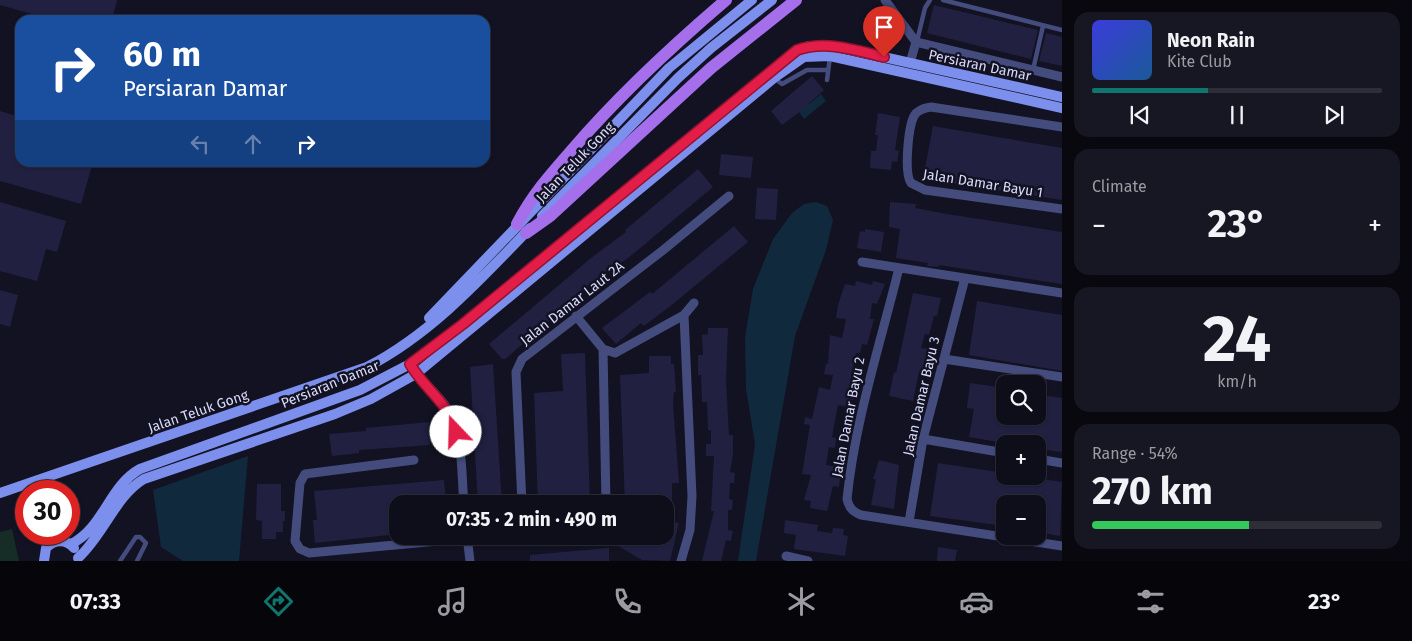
<!DOCTYPE html>
<meta charset="utf-8">
<style>
body{margin:0;font-family:"Fira Sans",sans-serif;background:#171723;color:#f1f3f6;height:100vh;display:flex;flex-direction:column;font-size:19px;white-space:nowrap}
*{box-sizing:border-box;margin:0}
p{font-size:16px;color:#9b9ca2}
.icon{flex:none;width:28px;height:28px;fill:none;stroke:currentColor;stroke-width:2;stroke-linecap:round;stroke-linejoin:round}
.map{position:relative;flex:1;overflow:hidden}
.details{display:flex;flex-direction:column;gap:12px;padding:12px;background:#08080e;width:350px}
.details>*{flex:none}
.banner{position:absolute;left:15px;top:15px;width:475px;height:152px;border-radius:15px;box-shadow:0 1px 4px #0004,0 0 0 1px #2e2e39;background:#1a4fa0;color:#fff;overflow:hidden}
.buttons{position:absolute;left:996px;top:375px;display:grid;gap:10px}
.buttons a{display:grid;place-items:center;width:50px;height:50px;border-radius:10px;background:#0e0e1a;box-shadow:0 1px 4px #0004,0 0 0 1px #2e2e39;font-size:25px}
.speed{position:absolute;left:15px;top:480px;display:flex;gap:10px;font-size:25px;font-weight:700;text-align:center}
.speed>*{display:grid;place-content:center;width:65px;height:65px;border-radius:50%;background:#0e0e1a;box-shadow:0 1px 4px #0004,0 0 0 1px #2e2e39;line-height:1}
.speed .limit{border:8px solid #d22;background:#fff;color:#111}
.pin{position:absolute;display:grid;place-items:center;width:42px;height:42px;color:#fff;margin:-51px -21px;border-radius:50% 50% 50% 0;rotate:-45deg;box-shadow:0 0 5px #0007}
.pin .icon{rotate:45deg}
.me{position:absolute;width:55px;margin:-28px;rotate:339deg;stroke-linejoin:round;filter:drop-shadow(0 0 4px #0008)}
.turn{display:flex;align-items:center;gap:18px;height:105px;padding:0 25px;font-size:22px}
.turn .icon{width:65px;height:65px;stroke-width:2.5}
.turn b{display:block;font-size:35px;line-height:42px}
.lanes{display:flex;align-items:center;height:48px;padding:0 25px;background:#0003;justify-content:center;gap:25px;direction:ltr}
.lanes .off{opacity:.35}
.big{font-size:38px;font-weight:700;line-height:1.1}
.details .widget{flex:1;display:flex;flex-direction:column;justify-content:center;gap:8px;min-width:0;padding:0 18px;border-radius:15px;background:#171723}
.details .dial{align-items:center;gap:0}
.dial b{font-size:65px;line-height:1}
.song{display:flex;align-items:center;gap:15px}
.cover{width:60px;height:60px;border-radius:8px;background:linear-gradient(135deg,hsl(240 70% 55%),hsl(210 70% 35%))}
.played{height:5px;border-radius:2px;background:linear-gradient(90deg,#0f766e 40%,#2e2e39 40%)}
.keys{display:flex;justify-content:space-around;direction:ltr}
.heat{display:flex;justify-content:space-between;align-items:center;font-size:28px;direction:ltr}
.charge{height:8px;border-radius:4px;background:linear-gradient(90deg,#34c759 54%,#2e2e39 0)}
.trip{position:absolute;left:389px;top:495px;width:285px;height:50px;border-radius:15px;background:#0e0e1a;box-shadow:0 1px 4px #0004,0 0 0 1px #2e2e39;font-weight:700;line-height:50px;text-align:center}
.dock{display:flex;height:80px;justify-content:space-around;align-items:center;background:#06060a;color:#9b9ca2}
.dock .icon{width:35px;height:35px}
.dock .active{color:#0f766e}
.dock b{font-size:22px;color:#f1f3f6}
main{display:flex;flex:1;min-height:0}
.map>svg:first-child{display:block}
</style>
<main>
<div class="map">
<svg width="1062" height="561" viewBox="0 0 1062 561">
<rect width="100%" height="100%" fill="#121223"/>
<path fill="#162c27" d="M 12,529 L 19,561 L 0,561 L 0,532 Z"/>
<path fill="#11293d" d="M 821,94 L 826,101 L 804,119 L 799,112 Z
M 816,202 L 827,206 L 833,220 L 826,250 L 795,336 L 756,561 L 738,561 L 755,444 L 746,389 L 745,337 L 753,289 L 773,239 L 792,213 L 804,204 Z
M 248,456 L 239,561 L 183,561 L 161,547 L 153,490 Z"/>
<path fill="#212041" d="M 0,0 L 117,0 L 112,20 L 53,20 L 0,5 Z
M 934,5 L 1038,30 L 1031,59 L 927,33 Z
M 1046,33 L 1062,37 L 1062,66 L 1039,61 Z
M 812,76 L 824,90 L 808,104 L 809,105 L 782,125 L 771,111 Z
M 0,111 L 20,117 L 20,162 L 93,162 L 81,204 L 0,181 Z
M 878,113 L 900,117 L 895,150 L 899,151 L 897,162 L 892,161 L 891,170 L 870,168 L 871,151 L 876,151 L 878,135 L 875,135 Z
M 933,126 L 1062,148 L 1062,200 L 923,179 Z
M 721,154 L 753,157 L 751,178 L 719,175 Z
M 698,169 L 713,187 L 633,254 L 584,291 L 505,359 L 502,359 L 489,344 L 591,258 L 626,232 L 625,230 Z
M 757,188 L 778,189 L 776,220 L 755,219 Z
M 0,202 L 66,221 L 57,252 L 46,249 L 37,281 L 0,271 Z
M 890,202 L 916,204 L 915,208 L 947,214 L 1062,232 L 1062,284 L 939,265 L 939,267 L 927,266 L 928,263 L 896,258 L 900,229 L 889,227 Z
M 734,226 L 748,242 L 673,304 L 644,326 L 641,323 L 616,344 L 602,328 L 650,292 L 652,294 Z
M 865,229 L 884,232 L 881,252 L 857,248 L 860,231 L 865,232 Z
M 856,281 L 872,285 L 873,281 L 885,284 L 877,304 L 872,303 L 870,319 L 874,319 L 867,345 L 862,344 L 860,353 L 856,353 L 849,387 L 856,388 L 853,400 L 850,400 L 848,407 L 838,405 L 832,437 L 836,438 L 835,448 L 829,447 L 826,465 L 837,467 L 836,476 L 840,477 L 839,487 L 833,486 L 827,511 L 810,508 L 811,501 L 804,500 L 811,475 L 802,474 L 810,425 L 804,424 L 805,417 L 812,419 L 819,387 L 830,390 L 833,375 L 824,374 L 826,364 L 828,364 L 830,335 L 842,338 L 846,319 L 836,318 L 838,305 L 845,284 L 855,286 Z
M 0,290 L 18,295 L 10,327 L 0,324 Z
M 913,293 L 941,298 L 937,316 L 934,316 L 929,335 L 925,334 L 921,348 L 928,349 L 923,372 L 919,372 L 913,401 L 889,396 L 894,372 L 896,373 Z
M 977,301 L 1062,315 L 1062,371 L 969,355 Z
M 708,328 L 728,328 L 726,381 L 729,435 L 733,435 L 733,455 L 730,472 L 735,473 L 734,483 L 730,483 L 729,499 L 733,500 L 732,510 L 728,510 L 728,530 L 733,531 L 731,541 L 726,540 L 721,561 L 702,561 L 714,511 L 711,511 L 714,456 L 706,456 L 706,444 L 711,444 L 711,430 L 708,430 L 707,402 L 702,402 L 701,375 L 698,375 L 698,355 L 703,355 L 702,335 L 708,334 Z
M 585,353 L 590,504 L 538,504 L 534,393 L 563,391 L 561,354 Z
M 649,356 L 671,356 L 671,364 L 674,364 L 676,392 L 674,392 L 673,404 L 679,483 L 672,483 L 672,501 L 625,504 L 620,375 L 649,373 Z
M 493,364 L 502,504 L 478,504 L 470,367 Z
M 970,383 L 1005,388 L 1005,416 L 1038,416 L 1041,395 L 1062,398 L 1062,452 L 1038,449 L 1038,444 L 1010,444 L 969,437 L 974,409 L 967,408 Z
M 429,422 L 430,445 L 359,450 L 359,453 L 332,456 L 329,434 L 366,431 L 366,428 Z
M 879,460 L 899,465 L 894,509 L 871,505 L 876,479 L 873,479 Z
M 938,463 L 998,472 L 998,476 L 1023,476 L 1062,482 L 1060,536 L 1038,532 L 1038,504 L 1005,504 L 1005,526 L 930,516 Z
M 444,480 L 446,501 L 398,504 L 398,534 L 315,543 L 313,520 L 317,520 L 314,491 Z
M 257,484 L 281,484 L 281,511 L 285,511 L 285,521 L 283,521 L 283,532 L 276,532 L 276,539 L 262,539 L 262,521 L 256,520 Z
M 665,520 L 679,523 L 670,561 L 642,560 L 612,542 L 615,536 L 665,536 Z
M 785,520 L 818,525 L 817,531 L 832,533 L 833,528 L 844,529 L 843,535 L 848,536 L 845,556 L 794,549 L 796,535 L 784,533 Z
M 938,547 L 957,550 L 955,561 L 937,561 Z
M 609,548 L 609,561 L 530,561 L 530,555 Z"/>
<g fill="none" stroke-linecap="round" stroke-linejoin="round">
<path stroke="#434c7c" stroke-width="4.5" d="M 943,0 L 1062,30
M 917,41 L 925,8 L 930,0
M 1033,70 L 1043,26
M 774,78 L 782,84 L 807,70 L 828,70
M 827,80 L 830,57
M 120,561 L 136,537 L 140,537 L 146,543 L 137,561"/>
<path stroke="#434c7c" stroke-width="9" d="M 885,0 L 916,42 L 1062,77
M 910,63 L 916,42
M 1062,127 L 931,107 C 924,108 917,110 914,116 C 908,128 904,174 911,183 L 925,190 L 1062,209
M 862,262 L 1062,293
M 899,268 C 880,345 855,420 847,499 C 849,508 853,512 861,515 L 1062,546
M 576,316 L 603,349 L 615,353 L 684,315 L 694,303
M 603,349 L 606,504
M 944,359 L 1062,377
M 410,364 C 419,380 434,390 445,405 C 464,431 461,473 464,504
M 923,439 L 1005,453
M 1038,459 L 1062,463
M 414,460 L 305,474 L 300,483 L 295,541 L 300,549 L 309,553 L 492,536
M 522,504 L 516,372 L 522,359 L 662,251 L 729,196
M 909,522 L 923,439 L 965,278
M 467,536 L 470,561
M 786,556 L 808,561
M 681,561 L 690,530 L 692,496 L 684,315"/>
<path stroke="#7d8fed" stroke-width="10" d="M 542,216 L 678,78 L 711,48 L 772,0
M 429,318 L 669,68 L 752,0
M 34,482 L 38,491
M 0,493 L 367,367 C 431,334 481,279 530,228
M 71,544 C 103,529 109,486 140,469 L 360,390 L 410,364 L 463,324 L 797,50 L 809,46 L 839,47 L 1062,97
M 78,558 C 103,536 116,495 144,479 L 335,414 L 371,399 L 416,374 L 774,78 L 804,57 L 830,56 L 1062,108
M 44,561 L 46,548 C 55,539 66,539 74,548"/>
<path stroke="#a56feb" stroke-width="12" d="M 517,224 C 533,194 550,175 572,150 C 619,95 671,47 726,0
M 526,233 L 550,216 L 711,68 L 796,0"/>
</g>
<g fill="none" stroke-linecap="round" stroke-linejoin="round">
<g stroke="#92132f" stroke-width="12">
<path id="route" d="M 456,432 C 448,401 425,390 410,364 L 463,324 L 797,50 C 826,40 855,50 884,57"/>
</g>
<use href="#route" stroke="#e11d48" stroke-width="9"/>
</g>
<g text-anchor="middle" stroke-width="5" stroke-linejoin="round" paint-order="stroke">
<g font-size="14" fill="#d9dbfa" stroke="#121223">
<text transform="translate(980 65) rotate(12)" y="5">Persiaran Damar</text>
<text transform="translate(575 162) rotate(-46)" y="5">Jalan Teluk Gong</text>
<text transform="translate(983 183) rotate(9)" y="5">Jalan Damar Bayu 1</text>
<text transform="translate(572 303) rotate(-38)" y="5">Jalan Damar Laut 2A</text>
<text transform="translate(330 384) rotate(-22)" y="5">Persiaran Damar</text>
<text transform="translate(921 396) rotate(-77)" y="5">Jalan Damar Bayu 3</text>
<text transform="translate(198 411) rotate(-19)" y="5">Jalan Teluk Gong</text>
<text transform="translate(848 417) rotate(-79)" y="5">Jalan Damar Bayu 2</text>
</g>
</g>
</svg>
<div class="buttons">
<a><svg class="icon" aria-label="search" viewBox="0 0 24 24"><circle cx="10" cy="10" r="6"/><path d="M15 15l6 6"/></svg></a>
<a>+</a>
<a>−</a>
</div>
<div class="speed"><div class="limit">30</div></div>
<div class="pin" style="left:884px;top:57px;background:#d93025"><svg class="icon" aria-label="arrive" viewBox="0 0 24 24"><path d="M6 21V4h12l-3 4 3 4H6"/></svg></div>
<svg class="me" style="left:456px;top:432px" viewBox="-20 -20 40 40"><circle r="19" fill="#fff"/><path d="M0-13L10 11 0 6-10 11z" fill="#e11d48"/></svg>
<div class="trip">07:35 · 2 min · 490 m</div>
<div class="banner">
<div class="turn"><svg class="icon" aria-label="right" viewBox="0 0 24 24"><path d="M7 20v-9h11M14 6l5 5-5 5"/></svg><div><b>60 m</b>Persiaran Damar</div></div>
<div class="lanes"><svg class="icon off" aria-label="left" viewBox="0 0 24 24"><path d="M17 20v-9H6M10 6l-5 5 5 5"/></svg><svg class="icon off" aria-label="ahead" viewBox="0 0 24 24"><path d="M12 20V5M6 11l6-6 6 6"/></svg><svg class="icon" aria-label="right" viewBox="0 0 24 24"><path d="M7 20v-9h11M14 6l5 5-5 5"/></svg></div>
</div>
</div>
<section class="details">
<div class="widget">
<div class="song"><i class="cover"></i><div><b>Neon Rain</b><p>Kite Club</p></div></div>
<div class="played"></div>
<div class="keys"><svg class="icon" aria-label="previous" viewBox="0 0 24 24"><path d="M18 5L8 12l10 7zM5 5v14"/></svg><svg class="icon" aria-label="pause" viewBox="0 0 24 24"><path d="M8 5v14M16 5v14"/></svg><svg class="icon" aria-label="next" viewBox="0 0 24 24"><path d="M6 5l10 7-10 7zM19 5v14"/></svg></div>
</div>
<div class="widget"><p>Climate</p>
<div class="heat"><a>−</a><b class="big">23°</b><a>+</a></div>
</div>
<div class="widget dial"><b>24</b><p>km/h</p></div>
<div class="widget"><p>Range · 54%</p><b class="big">270 km</b><div class="charge"></div></div>
</section>
</main>
<nav class="dock">
<b>07:33</b>
<svg class="icon active" aria-label="directions" viewBox="0 0 24 24"><path d="M12 3l9 9-9 9-9-9zM9 14v-3h6M13 9l2 2-2 2"/></svg>
<svg class="icon" aria-label="music" viewBox="0 0 24 24"><path d="M9 18V5l10-2v13"/><circle cx="6" cy="18" r="3"/><circle cx="16" cy="16" r="3"/></svg>
<svg class="icon" aria-label="phone" viewBox="0 0 24 24"><path d="M5 4h4l2 5-3 2q2 4 5 5l2-3 5 2v4C11 20 4 13 5 4z"/></svg>
<svg class="icon" aria-label="climate" viewBox="0 0 24 24"><path d="M12 3v18M4 7l16 10M4 17L20 7"/></svg>
<svg class="icon" aria-label="car" viewBox="0 0 24 24"><path d="M5 17H2v-5l4-1 3-4h7l3 4 3 1v5h-3M9 17h6M6 11h13"/><circle cx="7" cy="17" r="2"/><circle cx="17" cy="17" r="2"/></svg>
<svg class="icon" aria-label="filters" viewBox="0 0 24 24"><path d="M4 7h16M4 17h16"/><circle cx="9" cy="7" r="2"/><circle cx="15" cy="17" r="2"/></svg>
<b>23°</b>
</nav>
